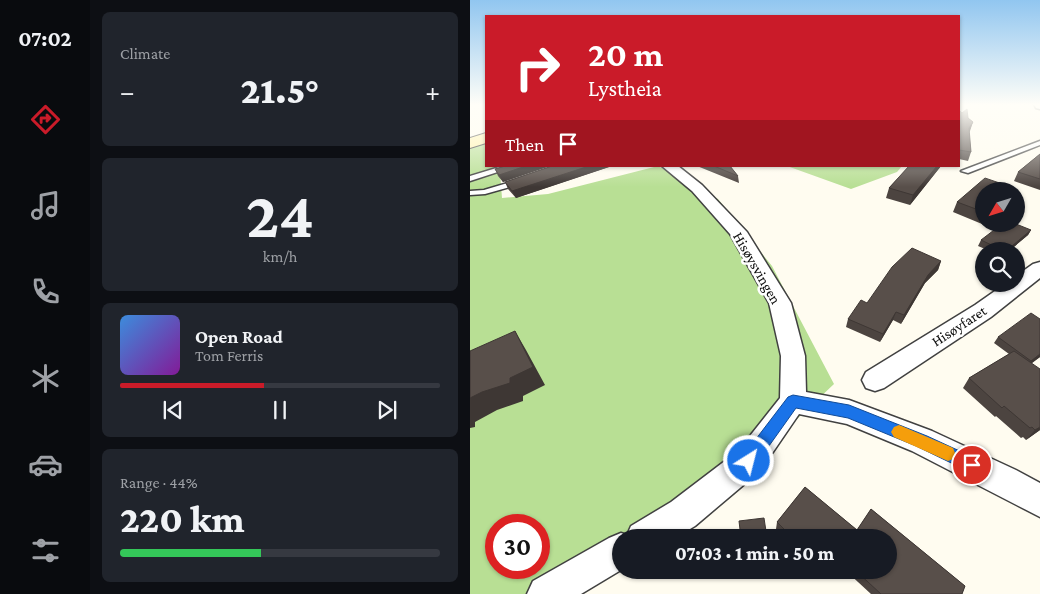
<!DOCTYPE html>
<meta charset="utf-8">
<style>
body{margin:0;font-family:"Crimson Pro",serif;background:#20242c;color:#f1f3f6;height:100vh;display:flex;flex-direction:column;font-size:19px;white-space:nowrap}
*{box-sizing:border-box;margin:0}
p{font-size:16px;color:#9ea1a6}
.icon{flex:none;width:28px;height:28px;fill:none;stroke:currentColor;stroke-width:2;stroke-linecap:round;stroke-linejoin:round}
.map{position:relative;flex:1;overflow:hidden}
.drawer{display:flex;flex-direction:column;gap:12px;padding:12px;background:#0d0f14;width:380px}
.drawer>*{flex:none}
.guide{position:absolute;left:15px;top:15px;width:475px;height:152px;border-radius:0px;box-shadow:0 1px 4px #0004;background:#ca1b29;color:#fff;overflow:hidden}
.needle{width:32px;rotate:231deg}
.buttons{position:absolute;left:505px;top:182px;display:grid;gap:10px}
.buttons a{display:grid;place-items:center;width:50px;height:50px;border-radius:50%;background:#171b24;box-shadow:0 1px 4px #0004;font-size:25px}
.speed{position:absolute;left:15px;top:514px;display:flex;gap:10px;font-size:25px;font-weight:700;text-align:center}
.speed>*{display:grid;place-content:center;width:65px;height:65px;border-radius:50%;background:#171b24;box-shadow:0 1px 4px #0004;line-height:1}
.speed .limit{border:8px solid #d22;background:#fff;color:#111}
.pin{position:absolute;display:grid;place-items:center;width:42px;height:42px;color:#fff;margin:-21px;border:2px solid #fff;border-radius:50%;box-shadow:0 1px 5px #0007}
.me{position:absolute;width:55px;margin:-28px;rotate:36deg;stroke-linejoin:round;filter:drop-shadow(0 0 4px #0008)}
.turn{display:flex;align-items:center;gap:18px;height:105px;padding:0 20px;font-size:22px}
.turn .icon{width:65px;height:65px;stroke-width:2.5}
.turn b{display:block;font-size:35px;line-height:42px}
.then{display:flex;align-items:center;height:48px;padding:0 20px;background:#0003;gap:10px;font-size:19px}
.big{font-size:38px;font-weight:800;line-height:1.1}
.drawer .widget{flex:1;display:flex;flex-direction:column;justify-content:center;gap:8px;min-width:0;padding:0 18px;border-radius:8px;background:#20242c}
.drawer .dial{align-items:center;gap:0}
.dial b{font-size:65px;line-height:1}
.song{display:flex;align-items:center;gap:15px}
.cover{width:60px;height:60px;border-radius:8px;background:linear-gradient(135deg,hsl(210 70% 55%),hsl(290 70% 35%))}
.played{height:5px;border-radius:2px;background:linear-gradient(90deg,#ca1b29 45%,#363941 45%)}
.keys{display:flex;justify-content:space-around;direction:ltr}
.heat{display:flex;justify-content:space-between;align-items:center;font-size:28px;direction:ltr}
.charge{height:8px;border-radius:4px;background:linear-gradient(90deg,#34c759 44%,#363941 0)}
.trip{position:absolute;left:142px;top:529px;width:285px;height:50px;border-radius:25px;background:#171b24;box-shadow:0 1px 4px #0004;font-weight:800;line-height:50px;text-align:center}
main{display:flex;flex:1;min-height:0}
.menu{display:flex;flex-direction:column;width:90px;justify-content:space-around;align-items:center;background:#090b0e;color:#9ea1a6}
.menu .icon{width:35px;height:35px}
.menu .current{color:#ca1b29}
.menu b{font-size:22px;color:#f1f3f6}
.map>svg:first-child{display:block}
</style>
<main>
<nav class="menu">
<b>07:02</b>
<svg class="icon current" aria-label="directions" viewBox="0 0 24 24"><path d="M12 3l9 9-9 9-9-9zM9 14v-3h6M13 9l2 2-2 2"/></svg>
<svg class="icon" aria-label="music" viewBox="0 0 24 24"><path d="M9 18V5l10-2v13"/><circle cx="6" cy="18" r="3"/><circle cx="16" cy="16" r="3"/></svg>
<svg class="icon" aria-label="phone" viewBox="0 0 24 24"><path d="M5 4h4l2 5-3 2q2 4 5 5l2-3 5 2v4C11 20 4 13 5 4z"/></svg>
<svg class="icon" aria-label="climate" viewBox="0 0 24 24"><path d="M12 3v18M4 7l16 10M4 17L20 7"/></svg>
<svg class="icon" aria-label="car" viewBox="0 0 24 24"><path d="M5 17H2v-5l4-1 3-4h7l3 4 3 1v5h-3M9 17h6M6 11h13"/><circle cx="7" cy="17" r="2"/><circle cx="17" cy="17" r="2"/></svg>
<svg class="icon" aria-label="filters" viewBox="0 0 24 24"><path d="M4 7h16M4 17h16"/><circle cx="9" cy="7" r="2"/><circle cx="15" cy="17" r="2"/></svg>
</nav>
<section class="drawer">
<div class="widget"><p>Climate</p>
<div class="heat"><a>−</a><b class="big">21.5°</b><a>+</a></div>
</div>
<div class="widget dial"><b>24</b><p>km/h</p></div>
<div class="widget">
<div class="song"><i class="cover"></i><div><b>Open Road</b><p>Tom Ferris</p></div></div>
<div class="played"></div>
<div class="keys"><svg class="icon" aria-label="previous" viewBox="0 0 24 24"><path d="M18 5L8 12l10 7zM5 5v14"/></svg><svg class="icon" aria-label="pause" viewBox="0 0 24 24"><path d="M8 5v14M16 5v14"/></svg><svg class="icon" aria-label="next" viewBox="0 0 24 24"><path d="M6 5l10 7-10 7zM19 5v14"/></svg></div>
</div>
<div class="widget"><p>Range · 44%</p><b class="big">220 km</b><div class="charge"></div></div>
</section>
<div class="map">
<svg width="570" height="594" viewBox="0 0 570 594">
<rect width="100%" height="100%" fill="#fffcf0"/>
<path fill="#b8df94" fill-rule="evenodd" d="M 16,139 L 16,166 L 50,166 L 30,172 L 32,198 L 78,194 L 188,166 L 248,199 L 302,266 L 364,384 L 227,514 L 151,538 L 151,565 L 108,594 L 0,594 L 0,143 ZM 26,525 L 69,525 L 69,568 L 26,568 Z
M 317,166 L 432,166 L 427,172 L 381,189 Z"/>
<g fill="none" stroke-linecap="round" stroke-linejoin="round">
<g stroke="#414141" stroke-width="3">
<path id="service" d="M 570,141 L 570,145 L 498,173 L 491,171 Z
M 33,166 L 46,166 L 0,181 L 0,176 Z
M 51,179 L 55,181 L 54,183 L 15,194 L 0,195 L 0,191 L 14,190 Z"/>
</g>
<g stroke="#414141" stroke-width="3">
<path id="minor" d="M 564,104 L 570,104 L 570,109 L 566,108 Z
M 192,166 L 208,166 L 232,185 L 277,232 L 321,303 L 335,356 L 336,392 L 379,400 L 462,431 L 546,470 L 570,483 L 570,517 L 442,451 L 377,424 L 329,414 L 290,471 L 225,526 L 205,538 L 151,538 L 151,570 L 111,594 L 57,594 L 63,581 L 139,538 L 151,533 L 157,535 L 161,526 L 201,502 L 268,451 L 310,398 L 311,356 L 299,303 L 260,234 L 222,191 Z
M 570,262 L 570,278 L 521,317 L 414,388 L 405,391 L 396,388 L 392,380 L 396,372 L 505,305 L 535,284 L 546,284 L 546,276 L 563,264 Z"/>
</g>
<g stroke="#303030" stroke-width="2">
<path id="secondary" d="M 16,133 L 16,143 L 0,148 L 0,138 Z"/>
</g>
<use href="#service" fill="#fff" fill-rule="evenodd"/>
<use href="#minor" fill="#fff" fill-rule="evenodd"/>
<use href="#secondary" fill="#fff3ab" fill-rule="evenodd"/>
</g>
<path fill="#4c4440" d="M 489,113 L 498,118 L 503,122 L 499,132 L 501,152 L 498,161 L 489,159 Z
M 570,154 L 570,190 L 544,181 L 548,172 Z
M 35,166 L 80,166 L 33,182 L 28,176 L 25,169 Z
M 82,166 L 142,166 L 46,198 L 38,189 L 35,182 Z
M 227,166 L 260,166 L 268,176 L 269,183 Z
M 439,166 L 471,166 L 440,205 L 416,198 L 419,188 Z
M 514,191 L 514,222 L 512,224 L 483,212 L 487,202 Z
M 561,230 L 558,235 L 539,251 L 520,251 L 508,246 L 511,240 Z
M 471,261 L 468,270 L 455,283 L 431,324 L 423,320 L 410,342 L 376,327 L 378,319 L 397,303 Z
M 570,319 L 570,357 L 561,363 L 570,430 L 556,440 L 553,437 L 551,438 L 526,416 L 525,417 L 493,388 L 499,378 L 539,354 L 524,343 L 528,337 Z
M 335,487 L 387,530 L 401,509 L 495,586 L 492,594 L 401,594 L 375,570 L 419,570 L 419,538 L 315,538 L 306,529 L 307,522 Z"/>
<path fill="#3e3734" d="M 503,122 L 500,131 L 496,136 L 499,128 Z
M 56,166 L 80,166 L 33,182 L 29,175 Z
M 119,166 L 142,166 L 46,198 L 42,191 Z
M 467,166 L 471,166 L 440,205 L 443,195 Z
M 561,230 L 558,235 L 539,251 L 536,251 Z
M 471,261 L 468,270 L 455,283 L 431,324 L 434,315 L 458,275 Z
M 426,312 L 423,320 L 410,342 L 413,334 Z
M 45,331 L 56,350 L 75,385 L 53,396 L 53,401 L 27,410 L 5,422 L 5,427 L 0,428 L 0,398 Z
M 570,354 L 570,357 L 557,367 L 561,361 Z
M 570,427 L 570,430 L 556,440 L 565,430 Z"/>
<path fill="#584f4a" stroke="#3e3734" d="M 497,109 L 498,118 L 503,122 L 499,128 L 501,152 L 489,150 L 489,113 L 490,111 L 492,113 Z
M 570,154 L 570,179 L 548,172 Z
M 35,166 L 56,166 L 29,175 L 25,169 Z
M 82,166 L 119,166 L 42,191 L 35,182 Z
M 244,166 L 260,166 L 268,176 Z
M 439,166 L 467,166 L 443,195 L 419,188 Z
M 515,178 L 544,188 L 540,191 L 514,191 L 514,212 L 487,202 Z
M 532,224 L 546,224 L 561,230 L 536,251 L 534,251 L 511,240 Z
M 442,248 L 471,261 L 458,275 L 434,315 L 426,312 L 413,334 L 378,319 L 391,300 L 397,303 L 422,267 Z
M 561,313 L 570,319 L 570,354 L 561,361 L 528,337 Z
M 45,331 L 63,367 L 40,378 L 40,383 L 12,392 L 0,398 L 0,351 Z
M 544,351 L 570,369 L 570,427 L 565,430 L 562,427 L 560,428 L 534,406 L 532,408 L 499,378 Z
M 335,487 L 387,530 L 401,509 L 495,586 L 492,594 L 411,594 L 385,570 L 419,570 L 419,538 L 323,538 L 307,522 Z
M 294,518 L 297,538 L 271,538 L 269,521 Z"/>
<linearGradient id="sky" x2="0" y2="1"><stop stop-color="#91c6f0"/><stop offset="0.56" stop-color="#fffef8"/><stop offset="1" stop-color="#fffef8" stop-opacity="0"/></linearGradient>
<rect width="570" height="187" fill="url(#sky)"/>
<path fill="#1a73e8" stroke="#114b97" d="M 323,395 L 379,405 L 457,436 L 507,459 L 510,465 L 507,471 L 502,473 L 446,446 L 378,418 L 326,408 L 284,467 L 279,469 L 273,467 L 271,461 L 273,456 L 318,397 Z"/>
<path fill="#f59e0b" d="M 429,425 L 483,448 L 485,453 L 483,459 L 478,461 L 424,437 L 421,432 L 424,427 Z"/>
<g text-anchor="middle" stroke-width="5" stroke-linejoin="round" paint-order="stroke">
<g font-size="15" fill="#0e0e0e" stroke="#fff">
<text transform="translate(287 268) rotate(60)" y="5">Hisøysvingen</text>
<text transform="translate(489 326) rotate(-33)" y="5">Hisøyfaret</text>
</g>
</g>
</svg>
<div class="buttons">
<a><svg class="needle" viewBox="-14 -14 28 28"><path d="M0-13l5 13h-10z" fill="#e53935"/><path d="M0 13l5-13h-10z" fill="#9ea1a6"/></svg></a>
<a><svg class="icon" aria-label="search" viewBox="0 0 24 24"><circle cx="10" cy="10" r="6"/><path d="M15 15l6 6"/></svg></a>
</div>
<div class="speed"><div class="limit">30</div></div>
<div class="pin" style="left:502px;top:465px;background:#d93025"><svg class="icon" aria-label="arrive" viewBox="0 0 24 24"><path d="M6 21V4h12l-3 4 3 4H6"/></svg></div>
<svg class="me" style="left:279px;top:461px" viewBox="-20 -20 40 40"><circle r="17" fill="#1a73e8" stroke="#fff" stroke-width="3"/><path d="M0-11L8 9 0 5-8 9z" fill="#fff"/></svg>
<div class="trip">07:03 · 1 min · 50 m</div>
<div class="guide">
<div class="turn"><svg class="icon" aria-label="right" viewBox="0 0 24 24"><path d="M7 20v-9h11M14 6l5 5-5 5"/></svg><div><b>20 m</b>Lystheia</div></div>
<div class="then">Then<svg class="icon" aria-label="arrive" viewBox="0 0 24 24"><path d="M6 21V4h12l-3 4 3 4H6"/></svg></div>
</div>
</div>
</main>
